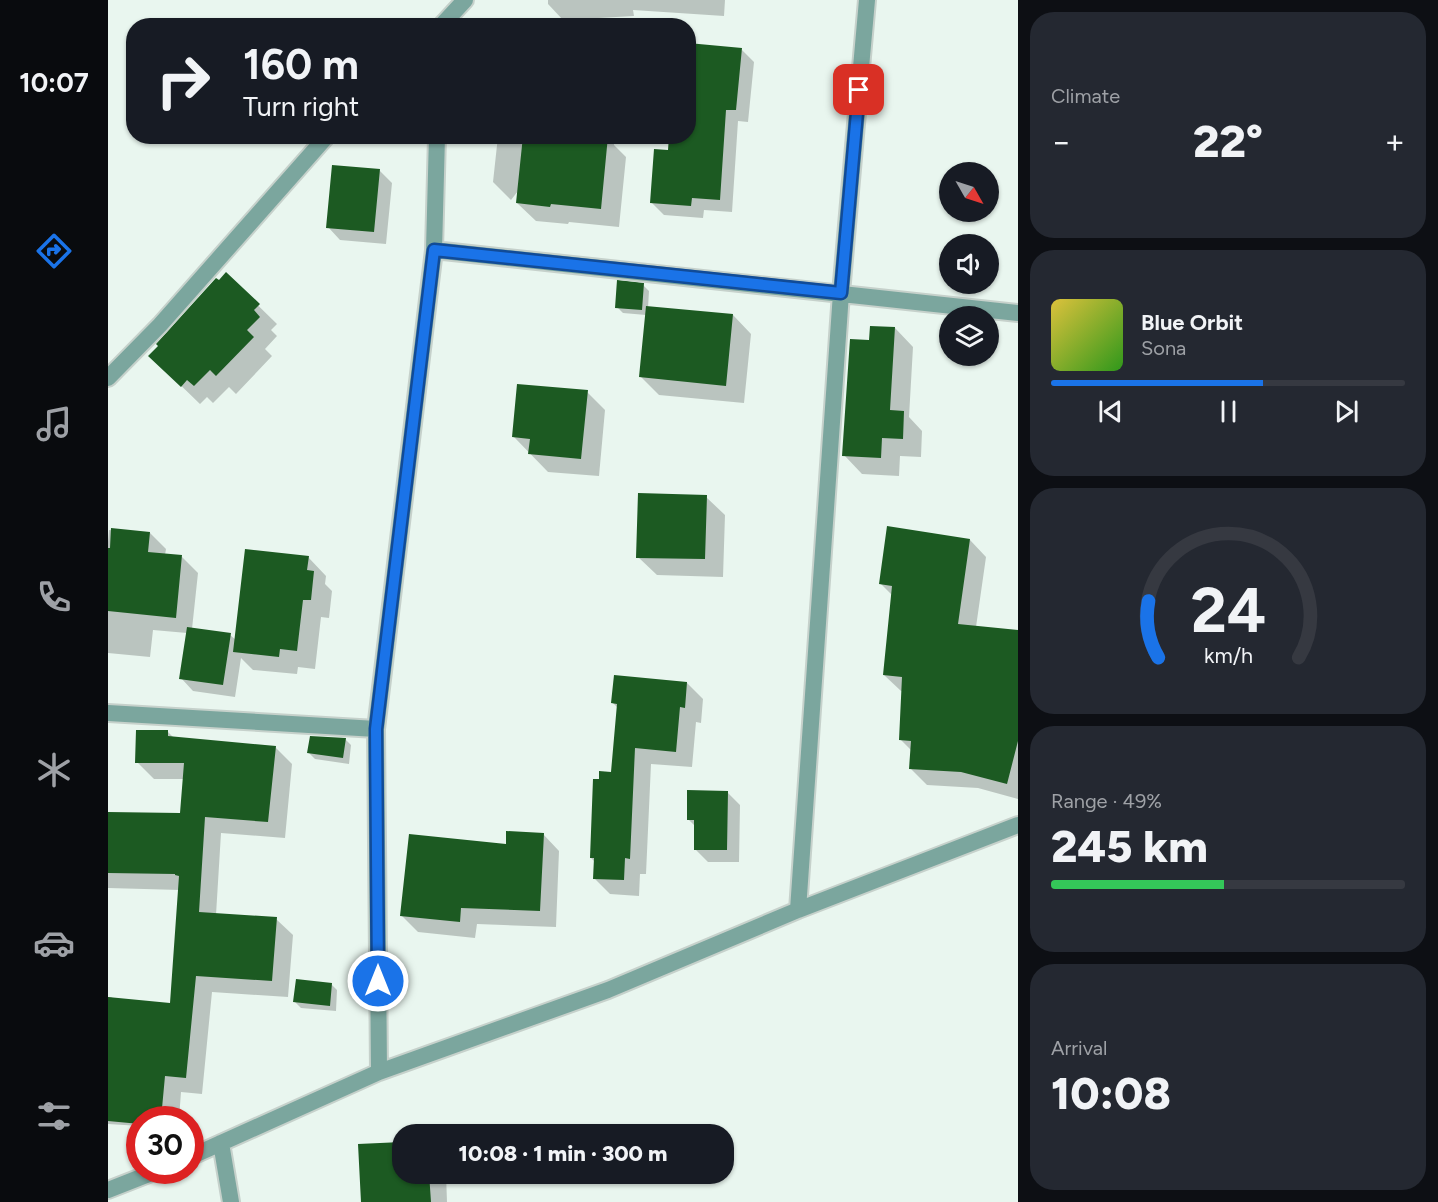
<!DOCTYPE html>
<meta charset="utf-8">
<style>
body{margin:0;font-family:Figtree,sans-serif;background:#242831;color:#f1f3f6;height:100vh;display:flex;flex-direction:column;font-size:22px;white-space:nowrap}
*{box-sizing:border-box;margin:0}
p{font-size:20px;color:#9ea1a6}
.icon{flex:none;width:33px;height:33px;fill:none;stroke:currentColor;stroke-width:2;stroke-linecap:round;stroke-linejoin:round}
.map{position:relative;flex:1;overflow:hidden}
.sheet{display:flex;flex-direction:column;gap:12px;padding:12px;background:#0d0f14;width:420px}
.sheet>*{flex:none}
.guide{position:absolute;left:18px;top:18px;width:570px;height:126px;border-radius:24px;box-shadow:0 2px 4px #0004;background:#171b24;color:#f1f3f6;overflow:hidden}
.needle{width:39px;rotate:129deg}
.fabs{position:absolute;left:831px;top:162px;display:grid;gap:12px}
.fabs a{display:grid;place-items:center;width:60px;height:60px;border-radius:50%;background:#171b24;box-shadow:0 2px 4px #0004;font-size:30px}
.speed{position:absolute;left:18px;top:1106px;display:flex;gap:12px;font-size:30px;font-weight:700;text-align:center}
.speed>*{display:grid;place-content:center;width:78px;height:78px;border-radius:50%;background:#171b24;box-shadow:0 2px 4px #0004;line-height:1}
.speed .limit{border:9px solid #d22;background:#fff;color:#111}
.pin{position:absolute;display:grid;place-items:center;width:51px;height:51px;color:#fff;margin:-26px;border-radius:12px;box-shadow:0 3px 9px #0006}
.me{position:absolute;width:66px;margin:-33px;rotate:0deg;stroke-linejoin:round;filter:drop-shadow(0 0 4px #0008)}
.turn{display:flex;align-items:center;gap:21px;height:126px;padding:0 18px;font-size:27px}
.turn .icon{width:78px;height:78px;stroke-width:2.5}
.turn b{display:block;font-size:42px;line-height:51px}
.big{font-size:45px;font-weight:800;line-height:1.1}
.sheet .widget{flex:1;display:flex;flex-direction:column;justify-content:center;gap:9px;min-width:0;padding:0 21px;border-radius:24px;background:#242831}
.sheet .dial{align-items:center;gap:0}
.dial svg{height:156px;overflow:visible;fill:none;stroke:#363941;stroke-width:7;stroke-linecap:round;text-anchor:middle}
.dial text{fill:#f1f3f6;stroke:none}
.song{display:flex;align-items:center;gap:18px}
.cover{width:72px;height:72px;border-radius:9px;background:linear-gradient(135deg,hsl(50 70% 55%),hsl(110 70% 35%))}
.played{height:6px;border-radius:3px;background:linear-gradient(90deg,#1a73e8 60%,#363941 60%)}
.keys{display:flex;justify-content:space-around;direction:ltr}
.heat{display:flex;justify-content:space-between;align-items:center;font-size:33px;direction:ltr}
.charge{height:9px;border-radius:4px;background:linear-gradient(90deg,#34c759 49%,#363941 0)}
.trip{position:absolute;left:284px;top:1124px;width:342px;height:60px;border-radius:24px;background:#171b24;box-shadow:0 2px 4px #0004;font-weight:800;line-height:60px;text-align:center}
main{display:flex;flex:1;min-height:0}
.menu{display:flex;flex-direction:column;width:108px;justify-content:space-around;align-items:center;background:#090b0e;color:#9ea1a6}
.menu .icon{width:42px;height:42px}
.menu .current{color:#1a73e8}
.menu b{font-size:27px;color:#f1f3f6}
.map>svg:first-child{display:block}
</style>
<main>
<nav class="menu">
<b>10:07</b>
<svg class="icon current" aria-label="directions" viewBox="0 0 24 24"><path d="M12 3l9 9-9 9-9-9zM9 14v-3h6M13 9l2 2-2 2"/></svg>
<svg class="icon" aria-label="music" viewBox="0 0 24 24"><path d="M9 18V5l10-2v13"/><circle cx="6" cy="18" r="3"/><circle cx="16" cy="16" r="3"/></svg>
<svg class="icon" aria-label="phone" viewBox="0 0 24 24"><path d="M5 4h4l2 5-3 2q2 4 5 5l2-3 5 2v4C11 20 4 13 5 4z"/></svg>
<svg class="icon" aria-label="climate" viewBox="0 0 24 24"><path d="M12 3v18M4 7l16 10M4 17L20 7"/></svg>
<svg class="icon" aria-label="car" viewBox="0 0 24 24"><path d="M5 17H2v-5l4-1 3-4h7l3 4 3 1v5h-3M9 17h6M6 11h13"/><circle cx="7" cy="17" r="2"/><circle cx="17" cy="17" r="2"/></svg>
<svg class="icon" aria-label="filters" viewBox="0 0 24 24"><path d="M4 7h16M4 17h16"/><circle cx="9" cy="7" r="2"/><circle cx="15" cy="17" r="2"/></svg>
</nav>
<div class="map">
<svg width="910" height="1202" viewBox="0 0 910 1202">
<rect width="100%" height="100%" fill="#e9f6ef"/>
<path fill="#0003" d="M 440,0 L 617,0 L 616,16 L 525,10 L 526,16 L 455,20 L 440,4 Z
M 634,50 L 646,62 L 640,122 L 630,121 L 624,212 L 596,210 L 595,218 L 556,215 L 543,202 L 562,151 L 580,136 Z
M 390,136 L 501,136 L 506,141 L 506,145 L 518,157 L 511,227 L 461,222 L 460,224 L 428,221 L 409,203 L 410,191 L 403,200 L 385,182 Z
M 271,170 L 284,183 L 278,244 L 232,240 L 220,227 Z
M 118,274 L 169,324 L 163,330 L 169,336 L 157,349 L 164,356 L 128,394 L 121,387 L 105,403 L 99,397 L 92,404 L 61,374 L 111,283 Z
M 535,285 L 541,291 L 540,308 L 625,315 L 643,334 L 636,403 L 551,395 L 533,377 L 538,315 L 515,313 L 509,307 Z
M 787,328 L 805,347 L 801,417 L 814,431 L 813,457 L 792,456 L 791,476 L 754,474 L 736,455 L 763,342 Z
M 479,392 L 497,410 L 491,476 L 440,472 L 406,437 Z
M 598,497 L 617,515 L 615,577 L 549,575 L 530,557 Z
M 1,530 L 42,533 L 58,549 L 57,555 L 74,557 L 90,573 L 84,629 L 122,635 L 128,640 L 200,557 L 218,576 L 217,584 L 224,591 L 221,618 L 213,617 L 207,669 L 190,667 L 189,674 L 145,670 L 133,658 L 127,697 L 85,691 L 73,678 L 79,633 L 45,630 L 42,657 L 0,653 L 0,542 Z
M 862,540 L 878,557 L 868,627 L 908,631 L 908,630 L 910,630 L 910,799 L 870,788 L 819,785 L 803,769 L 804,751 L 792,739 L 795,691 L 793,691 L 776,675 L 785,596 L 772,583 Z
M 579,683 L 595,699 L 593,723 L 588,722 L 584,767 L 543,764 L 538,874 L 532,874 L 531,896 L 502,894 L 486,878 L 487,862 L 483,858 L 492,781 L 505,773 L 510,708 L 505,703 Z
M 60,732 L 66,738 L 167,747 L 184,764 L 177,838 L 113,833 L 108,915 L 168,919 L 185,935 L 180,997 L 104,992 L 94,1094 L 73,1092 L 71,1119 L 32,1119 L 32,1126 L 0,1124 L 0,997 L 3,997 L 6,999 L 63,1005 L 72,890 L 0,888 L 0,813 L 73,815 L 76,779 L 46,779 L 29,762 Z
M 237,739 L 243,745 L 241,764 L 207,759 L 201,753 Z
M 619,792 L 632,805 L 631,862 L 600,862 L 587,849 L 587,826 L 580,819 Z
M 435,834 L 451,851 L 448,927 L 369,924 L 367,938 L 310,932 L 294,916 L 399,846 Z
M 223,984 L 229,990 L 228,1011 L 193,1008 L 187,1002 Z
M 294,1143 L 294,1173 L 338,1173 L 339,1202 L 255,1202 Z"/>
<path fill="#1c5a22" d="M 580,43 L 634,48 L 628,110 L 618,110 L 612,200 L 584,198 L 583,206 L 542,203 L 546,149 L 560,150 L 561,136 L 580,136 Z
M 415,136 L 500,136 L 493,209 L 443,204 L 442,207 L 408,203 Z
M 224,165 L 272,169 L 266,232 L 218,228 Z
M 118,272 L 152,304 L 146,310 L 152,317 L 139,330 L 146,337 L 108,376 L 102,370 L 86,386 L 79,380 L 73,387 L 40,356 L 50,346 L 48,344 L 108,278 L 111,280 Z
M 509,280 L 536,283 L 534,310 L 507,308 Z
M 538,306 L 625,314 L 618,386 L 531,377 Z
M 762,326 L 787,327 L 782,410 L 796,411 L 795,439 L 774,438 L 773,458 L 734,456 L 742,339 L 761,340 Z
M 409,384 L 480,390 L 473,459 L 420,454 L 422,439 L 404,437 Z
M 530,493 L 599,495 L 597,559 L 528,558 Z
M 779,526 L 862,539 L 850,624 L 910,630 L 910,741 L 899,784 L 853,772 L 801,769 L 803,741 L 791,740 L 794,677 L 775,675 L 784,586 L 771,584 Z
M 3,528 L 42,532 L 40,552 L 74,555 L 68,618 L 0,611 L 0,548 L 2,548 Z
M 137,549 L 201,556 L 199,570 L 206,571 L 203,600 L 195,600 L 189,651 L 172,649 L 171,657 L 125,652 Z
M 79,627 L 123,633 L 115,685 L 71,679 Z
M 506,675 L 579,682 L 577,708 L 572,707 L 568,752 L 527,748 L 522,859 L 517,858 L 516,880 L 485,879 L 486,858 L 482,858 L 485,779 L 491,779 L 491,771 L 503,772 L 509,704 L 503,703 Z
M 28,730 L 60,730 L 60,736 L 168,746 L 160,822 L 97,817 L 91,912 L 169,917 L 164,981 L 88,976 L 78,1078 L 57,1076 L 53,1119 L 32,1119 L 32,1124 L 0,1121 L 0,997 L 62,1003 L 71,876 L 67,875 L 67,874 L 0,873 L 0,812 L 72,813 L 76,763 L 27,763 Z
M 202,736 L 238,738 L 235,758 L 199,753 Z
M 579,790 L 620,791 L 619,850 L 586,850 L 586,820 L 579,820 Z
M 398,831 L 436,833 L 432,911 L 353,908 L 352,922 L 292,916 L 301,834 L 398,844 Z
M 188,979 L 224,983 L 222,1006 L 185,1002 Z
M 294,1142 L 294,1173 L 321,1173 L 323,1202 L 253,1202 L 250,1144 Z"/>
<g fill="none" stroke-linecap="round" stroke-linejoin="round">
<g stroke="#c6d1cb" stroke-width="20">
<path id="minor" d="M 333,26 L 357,0
M 326,250 L 910,313
M 0,378 L 52,325 L 219,136
M 0,713 L 268,729
M 690,910 L 733,293 L 759,0
M 271,1072 L 268,729 L 326,250 L 329,136
M 113,1143 L 123,1202
M 82,1157 L 271,1072 L 500,990 L 690,910 L 910,825
M 0,1190 L 51,1170"/>
</g>
<use href="#minor" stroke="#7ba69e" stroke-width="16"/>
</g>
<g fill="none" stroke-linecap="round" stroke-linejoin="round">
<g stroke="#114b97" stroke-width="15">
<path id="route" d="M 270,981 L 268,729 L 326,250 L 733,293 L 751,90"/>
</g>
<use href="#route" stroke="#1a73e8" stroke-width="10"/>
</g>
</svg>
<div class="fabs">
<a><svg class="needle" viewBox="-14 -14 28 28"><path d="M0-13l5 13h-10z" fill="#e53935"/><path d="M0 13l5-13h-10z" fill="#9ea1a6"/></svg></a>
<a><svg class="icon" aria-label="sound" viewBox="0 0 24 24"><path d="M4 9h4l5-4v14l-5-4H4zM17 9q2 3 0 6"/></svg></a>
<a><svg class="icon" aria-label="layers" viewBox="0 0 24 24"><path d="M12 4l9 5-9 5-9-5zM3 14l9 5 9-5"/></svg></a>
</div>
<div class="speed"><div class="limit">30</div></div>
<div class="pin" style="left:751px;top:90px;background:#d93025"><svg class="icon" aria-label="arrive" viewBox="0 0 24 24"><path d="M6 21V4h12l-3 4 3 4H6"/></svg></div>
<svg class="me" style="left:270px;top:981px" viewBox="-20 -20 40 40"><circle r="17" fill="#1a73e8" stroke="#fff" stroke-width="3"/><path d="M0-11L8 9 0 5-8 9z" fill="#fff"/></svg>
<div class="trip">10:08 · 1 min · 300 m</div>
<div class="guide">
<div class="turn"><svg class="icon" aria-label="right" viewBox="0 0 24 24"><path d="M7 20v-9h11M14 6l5 5-5 5"/></svg><div><b>160 m</b>Turn right</div></div>
</div>
</div>
<section class="sheet">
<div class="widget"><p>Climate</p>
<div class="heat"><a>−</a><b class="big">22°</b><a>+</a></div>
</div>
<div class="widget">
<div class="song"><i class="cover"></i><div><b>Blue Orbit</b><p>Sona</p></div></div>
<div class="played"></div>
<div class="keys"><svg class="icon" aria-label="previous" viewBox="0 0 24 24"><path d="M18 5L8 12l10 7zM5 5v14"/></svg><svg class="icon" aria-label="pause" viewBox="0 0 24 24"><path d="M8 5v14M16 5v14"/></svg><svg class="icon" aria-label="next" viewBox="0 0 24 24"><path d="M6 5l10 7-10 7zM19 5v14"/></svg></div>
</div>
<div class="widget dial"><svg viewBox="0 0 100 80">
<path d="M14 69A42 42 0 1 1 86 69"/>
<path d="M14 69A42 42 0 0 1 9 40" stroke="#1a73e8"/>
<text x="50" y="56" font-size="32" font-weight="700">24</text>
<text x="50" y="72" font-size="11">km/h</text>
</svg></div>
<div class="widget"><p>Range · 49%</p><b class="big">245 km</b><div class="charge"></div></div>
<div class="widget"><p>Arrival</p><b class="big">10:08</b></div>
</section>
</main>
